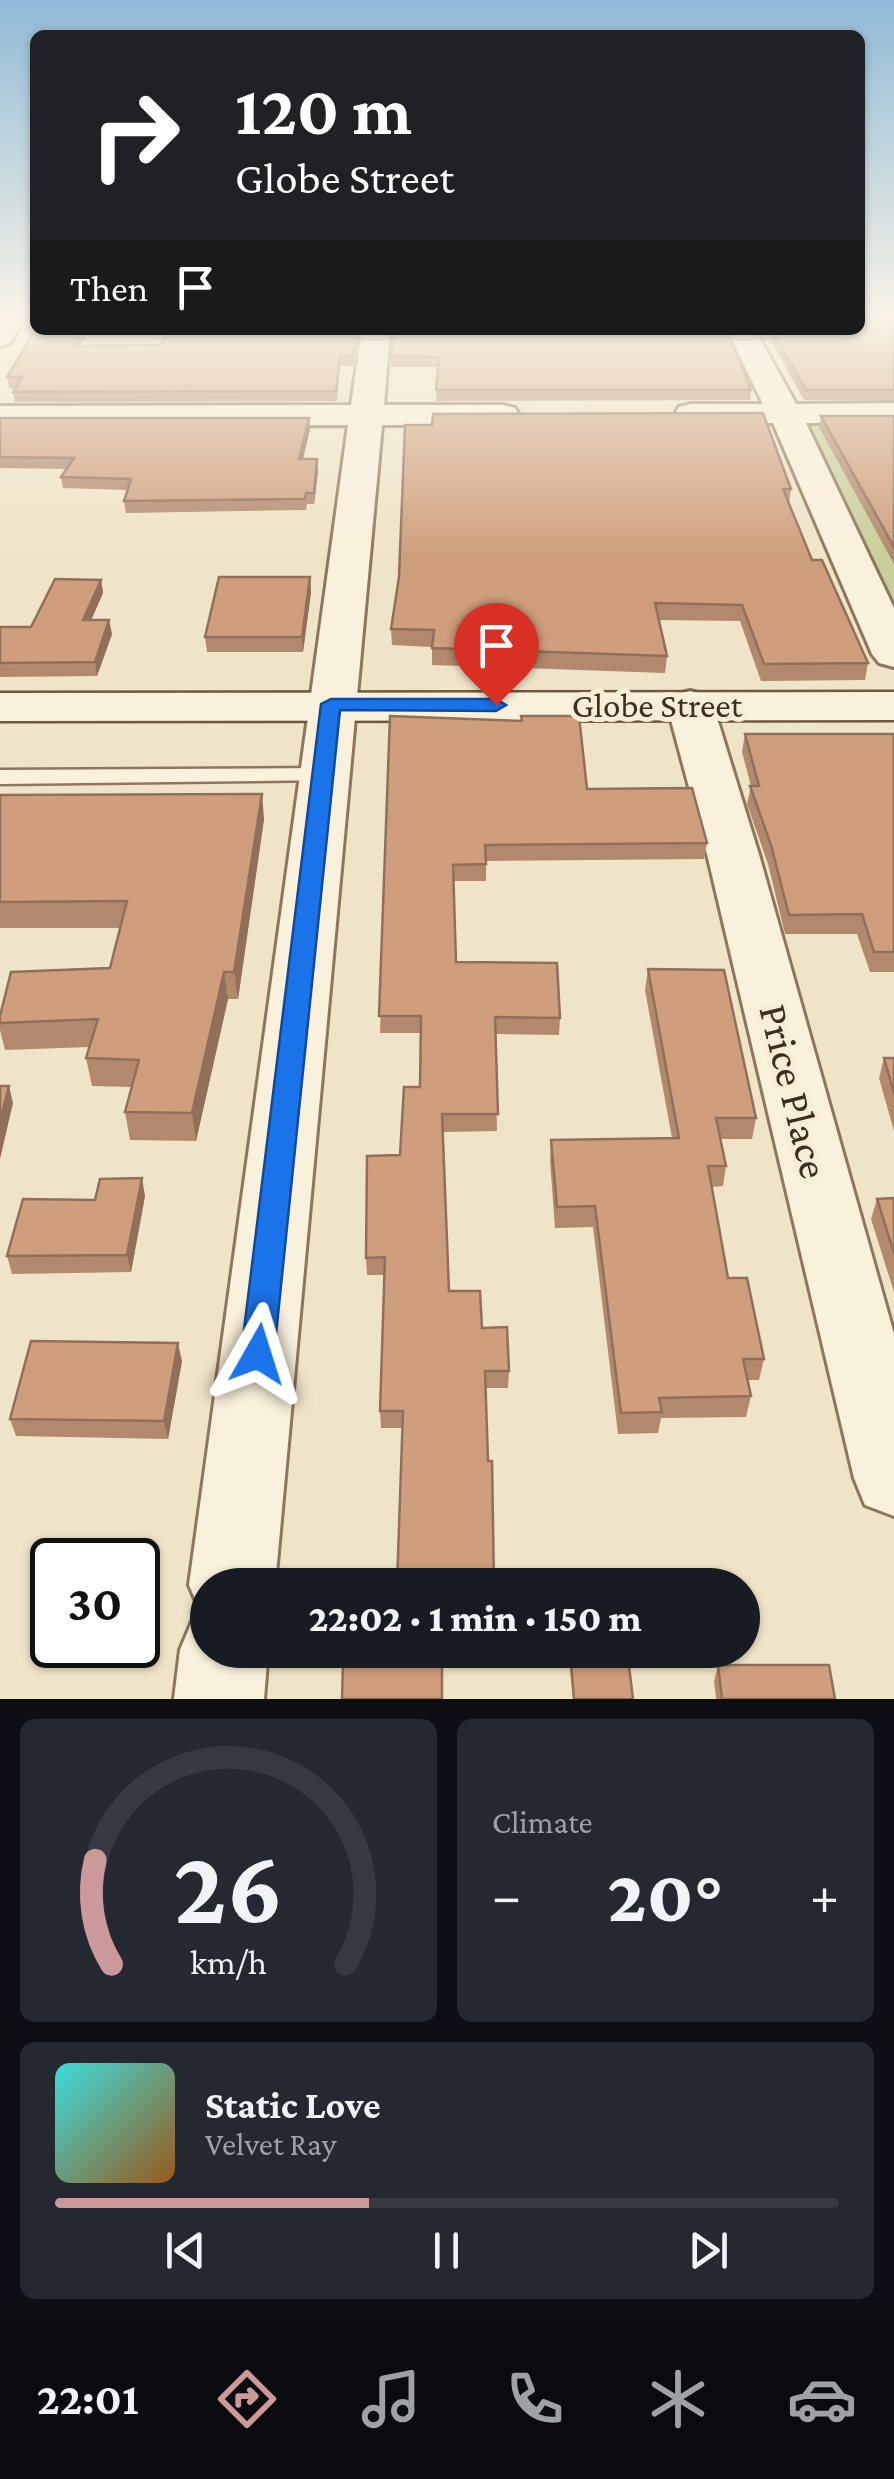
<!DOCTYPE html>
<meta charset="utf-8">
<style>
body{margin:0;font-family:"Crimson Pro",serif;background:#242831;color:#f1f3f6;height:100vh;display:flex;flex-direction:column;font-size:38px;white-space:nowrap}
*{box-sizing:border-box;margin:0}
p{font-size:32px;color:#9ea1a6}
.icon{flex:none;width:55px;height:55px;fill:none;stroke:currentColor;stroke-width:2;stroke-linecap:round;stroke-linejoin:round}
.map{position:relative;height:1699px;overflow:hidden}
.sheet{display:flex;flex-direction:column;gap:20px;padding:20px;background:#0d0f14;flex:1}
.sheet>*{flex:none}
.banner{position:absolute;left:30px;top:30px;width:835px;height:305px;border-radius:15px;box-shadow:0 2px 8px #0004;background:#202124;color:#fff;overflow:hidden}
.speed{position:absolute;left:30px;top:1538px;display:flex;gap:20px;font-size:50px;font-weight:700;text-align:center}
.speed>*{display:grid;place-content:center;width:130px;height:130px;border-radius:50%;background:#171b24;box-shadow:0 2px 8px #0004;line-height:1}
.speed .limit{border:5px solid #111;border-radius:15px;background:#fff;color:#111}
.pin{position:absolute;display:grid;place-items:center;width:85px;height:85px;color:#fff;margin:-102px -42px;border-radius:50% 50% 50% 0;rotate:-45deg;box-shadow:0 0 10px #0007}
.pin .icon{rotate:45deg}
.me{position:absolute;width:110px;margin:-55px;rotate:6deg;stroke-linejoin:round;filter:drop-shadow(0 0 8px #0008)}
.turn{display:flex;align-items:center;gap:35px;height:210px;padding:0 40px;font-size:45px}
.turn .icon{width:130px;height:130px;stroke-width:2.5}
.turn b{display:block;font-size:70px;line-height:85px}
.then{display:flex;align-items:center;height:95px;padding:0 40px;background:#0003;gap:20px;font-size:38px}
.big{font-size:75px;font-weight:800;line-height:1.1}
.sheet .widget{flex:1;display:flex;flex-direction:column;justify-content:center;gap:15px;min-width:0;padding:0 35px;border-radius:15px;background:#242831}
.sheet .dial{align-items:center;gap:0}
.dial svg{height:260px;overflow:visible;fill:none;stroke:#363941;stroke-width:7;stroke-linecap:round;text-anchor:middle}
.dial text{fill:#f1f3f6;stroke:none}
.song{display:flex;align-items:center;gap:30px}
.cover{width:120px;height:120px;border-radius:15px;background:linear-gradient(135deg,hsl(180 70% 55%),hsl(30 70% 35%))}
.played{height:10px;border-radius:5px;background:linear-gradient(90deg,#cc999b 40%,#363941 40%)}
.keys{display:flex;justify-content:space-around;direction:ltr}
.heat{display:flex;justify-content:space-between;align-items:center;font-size:55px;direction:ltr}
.sheet .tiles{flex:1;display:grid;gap:20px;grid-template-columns:1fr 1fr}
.widget:last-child{grid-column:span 2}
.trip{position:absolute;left:190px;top:1568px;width:570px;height:100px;border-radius:50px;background:#171b24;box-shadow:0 2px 8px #0004;font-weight:800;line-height:100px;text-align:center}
.dock{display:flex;height:160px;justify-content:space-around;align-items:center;background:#090b0e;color:#9ea1a6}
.dock .icon{width:70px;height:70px}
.dock .selected{color:#cc999b}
.dock b{font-size:45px;color:#f1f3f6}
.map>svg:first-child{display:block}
</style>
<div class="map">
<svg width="894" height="1699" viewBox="0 0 894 1699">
<rect width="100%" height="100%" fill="#f0e4c8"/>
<path fill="#c9cf9b" d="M 807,426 L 894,428 L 894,659 Z"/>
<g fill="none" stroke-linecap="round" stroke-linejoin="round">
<g stroke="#8d765c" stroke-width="5">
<path id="lane" d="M 323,768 L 331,770 L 335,775 L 331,780 L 0,784 L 0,770 Z"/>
</g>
<g stroke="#8d765c" stroke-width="6">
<path id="street" d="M 0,318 L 26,318 L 10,343 L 0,346 Z
M 362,330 L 390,330 L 384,405 L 503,405 L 515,408 L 519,415 L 515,422 L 503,425 L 382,425 L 275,1585 L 208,1585 L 208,1650 L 268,1650 L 264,1699 L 174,1699 L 180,1650 L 193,1619 L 202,1615 L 189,1585 L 348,425 L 0,426 L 0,406 L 351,405 Z
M 727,330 L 755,330 L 796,404 L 894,403 L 894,423 L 806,423 L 894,608 L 894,667 L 879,663 L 872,654 L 773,423 L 691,424 L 679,421 L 675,414 L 679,407 L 691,404 L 763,404 Z
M 690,691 L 706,695 L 713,705 L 760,858 L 894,1334 L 894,1516 L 865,1505 L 854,1478 L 708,858 L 667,705 L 674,695 Z"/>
</g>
<g stroke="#6f573f" stroke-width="5">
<path id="secondary" d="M 894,692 L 894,720 L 0,721 L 0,693 Z"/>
</g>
<use href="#lane" fill="#faf1dc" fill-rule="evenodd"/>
<use href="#street" fill="#faf1dc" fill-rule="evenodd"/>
<use href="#secondary" fill="#faf1dc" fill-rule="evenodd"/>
</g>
<path fill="#b2896c" d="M 894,318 L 894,400 L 804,400 L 765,330 L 860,330 Z
M 168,330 L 359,330 L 353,366 L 340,366 L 337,401 L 15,402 L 13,392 L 16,388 L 9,388 L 7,377 L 80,345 L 160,345 Z
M 728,332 L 751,390 L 750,400 L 436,401 L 438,367 L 391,367 L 391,356 Z
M 821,416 L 894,416 L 894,564 L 819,427 Z
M 0,418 L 309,418 L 310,429 L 303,459 L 317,459 L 318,471 L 314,504 L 307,504 L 306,510 L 126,513 L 124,501 L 128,490 L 63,488 L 61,477 L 67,469 L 0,468 Z
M 405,425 L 791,489 L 789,503 L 812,560 L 868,663 L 865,680 L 761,681 L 740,621 L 658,620 L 667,656 L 665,673 L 432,665 L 432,647 L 392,645 L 391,629 L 399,577 Z
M 310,577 L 311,592 L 303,652 L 207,652 L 205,637 Z
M 101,580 L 103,593 L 91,620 L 112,634 L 97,676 L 0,677 L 0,627 L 31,627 Z
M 390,716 L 587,789 L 707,843 L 704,859 L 486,861 L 486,881 L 453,881 L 456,962 L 560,1018 L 559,1035 L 495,1034 L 497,1131 L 443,1132 L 449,1291 L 482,1328 L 509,1371 L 508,1388 L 485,1388 L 494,1585 L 403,1428 L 381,1428 L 380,1411 L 384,1275 L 367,1275 L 366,1258 L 400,1155 L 420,1087 L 421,1033 L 380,1033 Z
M 745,734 L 894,734 L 894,972 L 870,972 L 857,934 L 785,934 L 768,864 L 747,804 L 751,786 L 742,752 Z
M 0,795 L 264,819 L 238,999 L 228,999 L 196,1141 L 130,1140 L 125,1112 L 132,1087 L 92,1086 L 86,1058 L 89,1047 L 5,1050 L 0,1030 L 0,1016 L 110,968 L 120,928 L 0,928 Z
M 648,969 L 756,1118 L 752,1139 L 721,1139 L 726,1166 L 723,1186 L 711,1187 L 728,1278 L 764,1359 L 759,1380 L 747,1380 L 751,1396 L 746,1417 L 661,1418 L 658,1433 L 618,1434 L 593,1227 L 555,1228 L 550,1161 L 551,1140 L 672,1138 L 645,990 Z
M 884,1058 L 894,1058 L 894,1131 L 879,1078 Z
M 145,1196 L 131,1272 L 12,1274 L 7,1256 L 95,1200 Z
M 894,1198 L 894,1292 L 871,1219 L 877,1199 Z
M 182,1361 L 168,1439 L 16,1436 L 10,1419 Z
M 570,1650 L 633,1699 L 573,1699 L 569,1659 Z
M 718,1665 L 835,1699 L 716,1699 L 714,1681 Z"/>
<path fill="#916f58" d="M 82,330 L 90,330 L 73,356 L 72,346 Z
M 357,330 L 359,330 L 353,366 L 352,356 Z
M 309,418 L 310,429 L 300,471 L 299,459 Z
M 317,459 L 318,471 L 314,504 L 314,493 Z
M 310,577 L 311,592 L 303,652 L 302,637 Z
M 101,580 L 103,593 L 85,634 L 83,620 Z
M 109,620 L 112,634 L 97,676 L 95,662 Z
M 262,794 L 264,819 L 238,999 L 234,972 Z
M 224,972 L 228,999 L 196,1141 L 192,1113 Z
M 9,1086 L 13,1103 L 0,1159 L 0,1121 Z
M 142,1178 L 145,1196 L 131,1272 L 127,1255 Z
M 178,1343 L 182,1361 L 168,1439 L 164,1421 Z"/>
<path fill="#cf9f7d" stroke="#916f58" stroke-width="2.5" d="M 860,318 L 894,318 L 894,390 L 806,390 L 772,330 L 860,330 Z
M 35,330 L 82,330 L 72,346 L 160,345 L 168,330 L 357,330 L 352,356 L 340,356 L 336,391 L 13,392 L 22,377 L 7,377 Z
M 393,330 L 727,330 L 751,390 L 436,390 L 439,357 L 391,356 Z
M 763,413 L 791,489 L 783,489 L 812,560 L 822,560 L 868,663 L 764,664 L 742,605 L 655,603 L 667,656 L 432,648 L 434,630 L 391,629 L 399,577 L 405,425 L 432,425 L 433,414 Z
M 821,416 L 894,416 L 894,547 Z
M 0,418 L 309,418 L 299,459 L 317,459 L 314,493 L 306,493 L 305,499 L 124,501 L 131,479 L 61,477 L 74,458 L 0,457 Z
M 219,577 L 310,577 L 302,637 L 205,637 Z
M 55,579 L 101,580 L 83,620 L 109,620 L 95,662 L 0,663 L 0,627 L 31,627 Z
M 390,716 L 522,721 L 521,716 L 579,716 L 587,789 L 692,788 L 707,843 L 485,845 L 486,864 L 453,865 L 456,962 L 557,963 L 560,1018 L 495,1017 L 498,1114 L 442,1114 L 449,1291 L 480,1291 L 482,1328 L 507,1327 L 509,1371 L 485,1371 L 488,1461 L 492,1461 L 494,1585 L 397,1585 L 403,1411 L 380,1411 L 385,1257 L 366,1258 L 367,1156 L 400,1155 L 404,1087 L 420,1087 L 421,1016 L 379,1016 Z
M 745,734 L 894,734 L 894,952 L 874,952 L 862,914 L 789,915 L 771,845 L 750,786 L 759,786 Z
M 262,794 L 234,972 L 224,972 L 192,1113 L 125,1112 L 139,1060 L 86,1058 L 98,1019 L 0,1023 L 0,1016 L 11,972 L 110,968 L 127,901 L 0,902 L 0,795 Z
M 648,969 L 724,970 L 756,1118 L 716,1118 L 726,1166 L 708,1166 L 728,1278 L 747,1278 L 764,1359 L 743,1359 L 751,1396 L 659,1398 L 662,1412 L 621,1413 L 595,1206 L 557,1207 L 551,1140 L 679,1138 Z
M 884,1058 L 894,1058 L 894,1093 Z
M 0,1086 L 9,1086 L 0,1121 Z
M 142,1178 L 127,1255 L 7,1256 L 23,1199 L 95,1200 L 100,1179 Z
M 894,1198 L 894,1253 L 877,1199 Z
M 31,1341 L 178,1343 L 164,1421 L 10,1419 Z
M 395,1650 L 442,1650 L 442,1699 L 342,1699 L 343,1664 L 394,1664 Z
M 570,1650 L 627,1650 L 633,1699 L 574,1699 Z
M 718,1665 L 829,1665 L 835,1699 L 722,1699 Z"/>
<linearGradient id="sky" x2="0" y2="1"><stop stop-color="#8fbad6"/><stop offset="0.57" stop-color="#f8f3e6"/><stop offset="1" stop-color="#f8f3e6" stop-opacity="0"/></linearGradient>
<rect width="894" height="556" fill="url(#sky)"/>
<path fill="#1a73e8" stroke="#114b97" stroke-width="2.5" d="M 331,699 L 496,699 L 506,705 L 496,711 L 340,710 L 274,1354 L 269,1364 L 258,1368 L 246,1364 L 241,1354 L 321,704 Z"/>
<g text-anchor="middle" stroke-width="10" stroke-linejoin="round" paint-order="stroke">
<g font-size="35" fill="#3d2e20" stroke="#f7eed8">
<text x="657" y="717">Globe Street</text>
</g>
<g font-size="42" fill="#3d2e20" stroke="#f7eed8">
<text transform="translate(795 1091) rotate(76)" y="15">Price Place</text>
</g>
</g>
</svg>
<div class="speed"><div class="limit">30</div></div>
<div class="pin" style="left:496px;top:705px;background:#d93025"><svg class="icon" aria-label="arrive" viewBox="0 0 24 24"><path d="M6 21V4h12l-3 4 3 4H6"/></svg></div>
<svg class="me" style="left:258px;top:1354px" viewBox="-20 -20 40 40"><path d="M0-17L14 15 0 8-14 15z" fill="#1a73e8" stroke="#fff" stroke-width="4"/></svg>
<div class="trip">22:02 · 1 min · 150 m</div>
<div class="banner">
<div class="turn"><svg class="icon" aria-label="right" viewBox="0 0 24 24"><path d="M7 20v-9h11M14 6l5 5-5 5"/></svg><div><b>120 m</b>Globe Street</div></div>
<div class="then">Then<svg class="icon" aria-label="arrive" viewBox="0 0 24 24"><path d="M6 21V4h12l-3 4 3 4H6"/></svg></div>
</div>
</div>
<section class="sheet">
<div class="tiles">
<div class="widget dial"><svg viewBox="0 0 100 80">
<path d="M14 69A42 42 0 1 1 86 69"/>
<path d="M14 69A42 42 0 0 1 9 37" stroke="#cc999b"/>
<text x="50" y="56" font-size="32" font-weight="700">26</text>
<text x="50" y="72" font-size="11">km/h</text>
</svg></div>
<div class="widget"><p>Climate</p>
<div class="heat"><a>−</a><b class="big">20°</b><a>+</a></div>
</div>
<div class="widget">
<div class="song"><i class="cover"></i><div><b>Static Love</b><p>Velvet Ray</p></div></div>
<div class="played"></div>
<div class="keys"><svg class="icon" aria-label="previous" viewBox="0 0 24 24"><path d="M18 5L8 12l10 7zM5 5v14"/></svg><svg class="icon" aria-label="pause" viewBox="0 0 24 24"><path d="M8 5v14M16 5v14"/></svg><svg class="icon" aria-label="next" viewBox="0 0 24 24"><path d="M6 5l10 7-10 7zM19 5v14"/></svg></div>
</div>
</div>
</section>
<nav class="dock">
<b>22:01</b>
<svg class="icon selected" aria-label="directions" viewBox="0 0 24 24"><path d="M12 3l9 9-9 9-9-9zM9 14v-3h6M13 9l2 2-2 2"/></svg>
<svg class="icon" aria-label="music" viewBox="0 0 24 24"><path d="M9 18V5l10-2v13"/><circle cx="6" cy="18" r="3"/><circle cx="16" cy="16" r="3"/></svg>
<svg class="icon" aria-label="phone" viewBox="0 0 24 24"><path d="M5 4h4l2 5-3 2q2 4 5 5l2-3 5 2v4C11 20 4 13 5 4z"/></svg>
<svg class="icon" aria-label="climate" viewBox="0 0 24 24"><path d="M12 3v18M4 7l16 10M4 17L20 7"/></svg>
<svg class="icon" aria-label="car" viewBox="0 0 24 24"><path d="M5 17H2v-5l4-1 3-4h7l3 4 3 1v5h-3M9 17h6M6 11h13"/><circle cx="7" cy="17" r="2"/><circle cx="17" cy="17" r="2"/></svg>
</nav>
